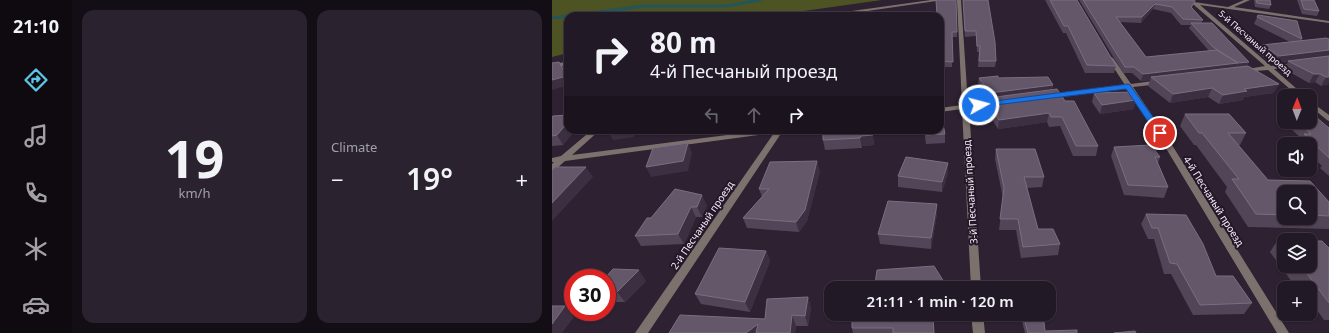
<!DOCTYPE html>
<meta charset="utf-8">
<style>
body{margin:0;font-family:"Noto Sans",sans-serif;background:#2a222e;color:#f1f3f6;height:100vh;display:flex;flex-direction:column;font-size:15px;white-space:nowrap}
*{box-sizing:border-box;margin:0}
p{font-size:13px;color:#a2a0a7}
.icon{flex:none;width:22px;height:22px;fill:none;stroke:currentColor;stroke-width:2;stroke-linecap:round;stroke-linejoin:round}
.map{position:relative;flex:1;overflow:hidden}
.drawer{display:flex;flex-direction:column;gap:10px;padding:10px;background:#130e15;width:480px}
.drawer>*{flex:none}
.hud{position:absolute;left:12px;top:12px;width:380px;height:122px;border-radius:12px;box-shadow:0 1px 3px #0004,0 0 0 1px #3f3843;background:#221926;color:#f1f3f6;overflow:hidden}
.needle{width:26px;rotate:1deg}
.fabs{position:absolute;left:725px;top:89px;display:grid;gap:8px}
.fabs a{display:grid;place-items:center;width:40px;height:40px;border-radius:8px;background:#221926;box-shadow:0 1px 3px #0004,0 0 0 1px #3f3843;font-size:20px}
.speed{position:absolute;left:12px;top:269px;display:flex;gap:8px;font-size:20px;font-weight:700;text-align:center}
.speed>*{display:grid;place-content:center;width:52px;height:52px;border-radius:50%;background:#221926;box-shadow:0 1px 3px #0004,0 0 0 1px #3f3843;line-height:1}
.speed .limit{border:6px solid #d22;background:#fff;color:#111}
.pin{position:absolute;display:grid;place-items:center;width:34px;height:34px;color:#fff;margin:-17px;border:2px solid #fff;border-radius:50%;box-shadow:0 1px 4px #0007}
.me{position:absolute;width:44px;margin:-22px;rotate:83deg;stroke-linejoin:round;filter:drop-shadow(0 0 3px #0008)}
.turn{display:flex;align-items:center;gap:14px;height:84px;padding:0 20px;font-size:18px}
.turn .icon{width:52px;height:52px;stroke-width:2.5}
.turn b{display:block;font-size:28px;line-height:34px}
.lanes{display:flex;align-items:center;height:38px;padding:0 20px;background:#0003;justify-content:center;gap:20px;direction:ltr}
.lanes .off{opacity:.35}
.big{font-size:30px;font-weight:600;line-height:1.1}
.drawer .tile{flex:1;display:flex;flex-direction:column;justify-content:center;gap:6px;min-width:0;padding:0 14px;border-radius:12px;background:#2a222e}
.drawer .dial{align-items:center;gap:0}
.dial b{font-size:52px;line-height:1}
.heat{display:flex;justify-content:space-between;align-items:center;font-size:22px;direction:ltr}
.drawer .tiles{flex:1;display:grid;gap:10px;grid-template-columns:repeat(2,1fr)}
.trip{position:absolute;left:272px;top:281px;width:232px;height:40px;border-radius:12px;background:#221926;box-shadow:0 1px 3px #0004,0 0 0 1px #3f3843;font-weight:600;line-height:40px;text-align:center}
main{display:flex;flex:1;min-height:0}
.tabs{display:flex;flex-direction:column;width:72px;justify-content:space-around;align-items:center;background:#0e0a0f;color:#a2a0a7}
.tabs .icon{width:28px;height:28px}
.tabs .current{color:#5bc7e7}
.tabs b{font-size:18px;color:#f1f3f6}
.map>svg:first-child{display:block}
</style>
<main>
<nav class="tabs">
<b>21:10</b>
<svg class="icon current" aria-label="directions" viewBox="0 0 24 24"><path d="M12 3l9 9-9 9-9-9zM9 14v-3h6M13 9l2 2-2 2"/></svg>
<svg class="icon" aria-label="music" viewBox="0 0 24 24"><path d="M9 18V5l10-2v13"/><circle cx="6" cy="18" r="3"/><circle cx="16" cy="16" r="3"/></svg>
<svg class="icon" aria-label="phone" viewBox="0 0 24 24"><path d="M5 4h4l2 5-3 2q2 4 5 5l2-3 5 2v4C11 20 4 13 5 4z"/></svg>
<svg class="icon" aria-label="climate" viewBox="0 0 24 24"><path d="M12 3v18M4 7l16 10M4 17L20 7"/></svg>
<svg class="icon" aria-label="car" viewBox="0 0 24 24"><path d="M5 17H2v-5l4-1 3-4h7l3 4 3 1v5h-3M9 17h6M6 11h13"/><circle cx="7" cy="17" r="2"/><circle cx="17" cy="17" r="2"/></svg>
</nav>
<section class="drawer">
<div class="tiles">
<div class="tile dial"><b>19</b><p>km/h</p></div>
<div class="tile"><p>Climate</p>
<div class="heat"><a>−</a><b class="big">19°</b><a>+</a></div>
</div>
</div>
</section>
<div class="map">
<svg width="777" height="333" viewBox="0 0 777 333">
<rect width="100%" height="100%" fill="#2e2132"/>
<path fill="#4e5323" d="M 0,0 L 330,0 L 216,16 L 16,16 L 16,53 L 0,57 Z"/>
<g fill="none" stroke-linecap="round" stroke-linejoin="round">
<path stroke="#225658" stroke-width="3" d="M 17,16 L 91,6 L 174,6 L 208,0
M 0,18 L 16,16"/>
<path fill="#7d716d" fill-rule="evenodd" d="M 379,0 L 391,0 L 281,16 L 269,16 L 271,15 Z
M 405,0 L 409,0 L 416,104 L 453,100 L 456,102 L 453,104 L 417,108 L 429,288 L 419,288 L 410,109 L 388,112 L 388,108 L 410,105 Z
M 617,0 L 628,0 L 676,7 L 692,0 L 698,0 L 682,7 L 777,21 L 777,23 L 648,5 L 719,66 L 746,63 L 747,64 L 744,66 L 722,69 L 753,96 L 746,96 L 716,70 L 690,72 L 690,70 L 713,66 L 642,5 Z
M 559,57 L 561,58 L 579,84 L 608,80 L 611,82 L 608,84 L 581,87 L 620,145 L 737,333 L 725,333 L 612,145 L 575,88 L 498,98 L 495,96 L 498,94 L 573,85 L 556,59 Z
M 16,61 L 16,65 L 0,69 L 0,65 Z
M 758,101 L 777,115 L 777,121 L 775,120 L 758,106 Z
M 40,130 L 48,130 L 20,155 L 214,130 L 235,130 L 230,132 L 96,333 L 83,333 L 222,133 L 13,161 L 3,170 L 0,171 L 0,164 L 2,162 L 0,162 L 0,158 L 9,156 Z
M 419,314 L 431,314 L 433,333 L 421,333 Z"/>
</g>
<path fill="#514557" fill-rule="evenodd" d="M 411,0 L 436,0 L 444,61 L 443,67 L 426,67 L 427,52 L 425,52 L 424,36 L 413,37 Z
M 493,0 L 525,0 L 564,66 L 562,73 L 533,73 L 514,33 L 511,33 Z
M 527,0 L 644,0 L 644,1 L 639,0 L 643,1 L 640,8 L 651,20 L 649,23 L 695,66 L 722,93 L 692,97 L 691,100 L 667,104 L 656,97 L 618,103 L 596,86 L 598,80 L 589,81 L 580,73 L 571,73 ZM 601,9 L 619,13 L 629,25 L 639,25 L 637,28 L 657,51 L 594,57 L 568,22 L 589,23 Z
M 702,0 L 718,0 L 719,5 L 717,9 L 703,7 Z
M 745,0 L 762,0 L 767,11 L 765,16 L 750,14 Z
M 706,15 L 750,39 L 749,41 L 777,39 L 777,84 L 769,86 L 763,82 L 757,83 L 732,69 L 736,62 L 722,64 L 706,53 L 710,45 L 738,42 L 702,24 Z
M 388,16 L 405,32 L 405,37 L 400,37 L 400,67 L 388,67 Z
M 427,78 L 446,78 L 501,85 L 500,90 L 513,101 L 546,146 L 544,156 L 521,156 L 508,126 L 497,127 L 495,122 L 446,129 L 438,116 L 438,107 L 443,106 L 443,99 L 438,100 L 426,85 Z
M 542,93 L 582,109 L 548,114 L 540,102 Z
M 731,109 L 732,109 L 732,122 L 758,122 L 777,128 L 777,176 L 768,168 L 770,166 L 758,154 L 758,144 L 748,144 L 746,143 L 749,138 L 726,117 Z
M 633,114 L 677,114 L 694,133 L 688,145 L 686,145 L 716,180 L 758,181 L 777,202 L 777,229 L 696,227 L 673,192 L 675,187 L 644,145 L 642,145 L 628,126 ZM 732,192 L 758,192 L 758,218 L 732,218 Z
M 0,117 L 16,130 L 23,130 L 11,145 L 0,146 Z
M 320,130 L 322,145 L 310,146 L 310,148 L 273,150 L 271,140 Z
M 372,130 L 388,130 L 393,134 L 393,143 L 374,144 Z
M 562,147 L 608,157 L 606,163 L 616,187 L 612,198 L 572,195 L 559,156 Z
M 444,149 L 492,177 L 490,187 L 475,188 L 486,229 L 508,244 L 506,255 L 469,258 L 464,230 L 447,230 L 451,198 L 443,159 Z
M 396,163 L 396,173 L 390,192 L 346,187 L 346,176 Z
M 268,171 L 255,221 L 247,232 L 195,228 L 191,218 L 210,197 L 207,189 Z
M 123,189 L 155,205 L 150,217 L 144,217 L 132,244 L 89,246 L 83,236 L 99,218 Z
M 385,214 L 379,249 L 328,244 L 326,234 Z
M 594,214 L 664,276 L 700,303 L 692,314 L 641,315 L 619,274 L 612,274 L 602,239 L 596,239 L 589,224 Z
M 725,241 L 732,241 L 732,266 L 758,266 L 777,248 L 777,320 L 772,320 L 758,300 L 758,288 L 749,288 L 744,282 L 740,282 L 718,252 Z
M 214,251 L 218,261 L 198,312 L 149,304 L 143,294 Z
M 55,278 L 94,281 L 73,302 L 55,302 Z
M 392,282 L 391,288 L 324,288 L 323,284 Z
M 256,297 L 259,308 L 256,326 L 244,326 L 243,333 L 117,333 L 213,319 Z
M 448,314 L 491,314 L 493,331 L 525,333 L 473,333 L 469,317 L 448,316 Z
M 300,316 L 382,333 L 301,333 L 300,328 Z"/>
<path fill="#3c2f41" d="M 603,4 L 601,9 L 589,23 L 590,17 Z
M 777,50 L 777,57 L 736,61 L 736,62 L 722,64 L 727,56 Z
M 697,62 L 694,68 L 684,69 L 686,63 Z
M 686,63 L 683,69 L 599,77 L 598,80 L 589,81 L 591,74 Z
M 762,74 L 768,74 L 763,82 L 757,83 Z
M 15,76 L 16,77 L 16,85 L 0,90 L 0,80 Z
M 774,77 L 777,77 L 777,84 L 769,86 Z
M 727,84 L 722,93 L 692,97 L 691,100 L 667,104 L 671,95 L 692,89 Z
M 501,85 L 499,92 L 444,97 L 443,99 L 438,100 L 438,93 Z
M 660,88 L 656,97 L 618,103 L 621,94 Z
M 584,100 L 582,109 L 548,114 L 550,105 Z
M 497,113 L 495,122 L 446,129 L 447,120 Z
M 16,122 L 16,130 L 23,130 L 11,145 L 5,135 Z
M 78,130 L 85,130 L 82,137 L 61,140 L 57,133 Z
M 321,135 L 322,145 L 310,146 L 310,148 L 308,138 L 309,136 Z
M 136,143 L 140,153 L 136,171 L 99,177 L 94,167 Z
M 265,161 L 268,171 L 255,221 L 247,232 L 244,222 Z
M 396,163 L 396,173 L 390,192 L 390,182 Z
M 34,167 L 41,177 L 0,221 L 0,203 Z
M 150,195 L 155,205 L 150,217 L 145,207 Z
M 385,204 L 385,214 L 379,249 L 379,238 Z
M 139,207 L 144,217 L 132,244 L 126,234 Z
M 214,251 L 218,261 L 198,312 L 193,302 Z
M 87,270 L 94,281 L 73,302 L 65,292 Z
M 256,297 L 259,308 L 256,326 L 253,316 Z
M 13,306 L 22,317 L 10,333 L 0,333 L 0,324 Z
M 240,315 L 244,326 L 243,333 L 238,333 Z
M 206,324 L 210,333 L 194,333 Z"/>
<path fill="#635769" stroke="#7a6f80" d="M 384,0 L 404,0 L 405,32 L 400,32 L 401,62 L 388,61 L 388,16 L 385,16 Z
M 411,0 L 436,0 L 443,42 L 444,61 L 427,61 L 428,46 L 425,46 L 424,31 L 413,31 Z
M 498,0 L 525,0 L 564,66 L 535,65 L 516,26 L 512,26 Z
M 531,0 L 639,0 L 643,1 L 639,7 L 651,20 L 631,19 L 620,7 L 603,4 L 590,17 L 564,17 L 594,57 L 665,50 L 686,63 L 591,74 L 582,67 L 573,67 Z
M 704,0 L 718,0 L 719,5 L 705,3 Z
M 749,0 L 762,0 L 767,11 L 752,9 Z
M 297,13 L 298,16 L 279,16 Z
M 706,15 L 745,21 L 750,39 L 705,17 Z
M 639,23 L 660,23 L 697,62 L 686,63 L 661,47 Z
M 774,38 L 777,39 L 777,50 L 727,56 L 710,45 Z
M 777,56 L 777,77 L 774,77 L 768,74 L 762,74 L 736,61 Z
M 7,62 L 15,76 L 0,80 L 0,63 Z
M 696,66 L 727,84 L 692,89 L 695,91 L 671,95 L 660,88 L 621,94 L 599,77 Z
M 446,76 L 446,78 L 496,77 L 501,85 L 438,93 L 427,78 Z
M 505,89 L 513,101 L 522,101 L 546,146 L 524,146 L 510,117 L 499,117 L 497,113 L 447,120 L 438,107 L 450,105 L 444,97 Z
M 583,92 L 584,100 L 550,105 L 542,93 Z
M 758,112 L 777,128 L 777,158 L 752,134 L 759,134 L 746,122 L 758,122 Z
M 633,114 L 677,114 L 694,133 L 676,133 L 716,180 L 758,181 L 777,202 L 777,216 L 758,215 L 758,192 L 732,192 L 732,215 L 704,214 L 680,179 L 687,179 L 650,133 L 647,133 Z
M 16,115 L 16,122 L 5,135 L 0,136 L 0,117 L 1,116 Z
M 388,119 L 390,119 L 393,134 L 374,135 L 373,130 L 388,130 Z
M 59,130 L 78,130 L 57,133 Z
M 271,130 L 320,130 L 321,135 L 309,136 L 308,138 L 271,140 Z
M 136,143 L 131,161 L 94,167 L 101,148 Z
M 599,145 L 608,157 L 603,157 L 616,187 L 576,185 L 562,147 Z
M 444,149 L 483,149 L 492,177 L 472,177 L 486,229 L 501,229 L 508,244 L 471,247 L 466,219 L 448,219 L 452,188 Z
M 354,157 L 396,163 L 390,182 L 346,176 Z
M 265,161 L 253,210 L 244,222 L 191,218 L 217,189 L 207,189 L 218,162 Z
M 3,167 L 34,167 L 0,203 L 0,170 Z
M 123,189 L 150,195 L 145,207 L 139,207 L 126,234 L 83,236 L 95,218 L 99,218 Z
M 336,201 L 385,204 L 379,238 L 326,234 Z
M 594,214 L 634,215 L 651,244 L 664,276 L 681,276 L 700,303 L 648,305 L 625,264 L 618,263 L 606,228 L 600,228 Z
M 725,241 L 732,241 L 732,250 Z
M 758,241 L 770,241 L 777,248 L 777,303 L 753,271 L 748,271 L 744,266 L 758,266 Z
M 167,248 L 214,251 L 193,302 L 143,294 Z
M 382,266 L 392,282 L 323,284 L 325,270 Z
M 61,269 L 87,270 L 65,292 L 55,292 L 55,278 L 53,278 Z
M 256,297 L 253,316 L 240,315 L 238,333 L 204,333 L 206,324 L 194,333 L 117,333 L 128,315 L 213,319 L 215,299 Z
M 0,306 L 13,306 L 0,324 Z
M 471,314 L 491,314 L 493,331 L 525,330 L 525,333 L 476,333 Z
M 300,316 L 381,316 L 382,333 L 341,333 L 341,328 L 300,328 Z
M 583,331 L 584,333 L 562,333 Z"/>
<path fill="#1a73e8" stroke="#114b97" d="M 576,84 L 578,85 L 611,131 L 611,135 L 605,135 L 574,89 L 427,107 L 423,105 L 427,103 Z"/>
<g text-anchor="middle" stroke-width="4" stroke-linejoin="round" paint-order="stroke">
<g font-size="9" fill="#f7eefa" stroke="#241728">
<text transform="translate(703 43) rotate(41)" y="3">5-й Песчаный проезд</text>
</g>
<g font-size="10" fill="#f7eefa" stroke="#241728">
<text transform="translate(418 192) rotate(-94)" y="4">3-й Песчаный проезд</text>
<text transform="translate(662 201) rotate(58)" y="4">4-й Песчаный проезд</text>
<text transform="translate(150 225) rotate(-56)" y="4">2-й Песчаный проезд</text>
</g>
</g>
</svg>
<div class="fabs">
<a><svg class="needle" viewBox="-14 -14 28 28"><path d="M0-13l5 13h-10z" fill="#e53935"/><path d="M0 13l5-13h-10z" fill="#a2a0a7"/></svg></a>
<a><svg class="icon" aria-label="sound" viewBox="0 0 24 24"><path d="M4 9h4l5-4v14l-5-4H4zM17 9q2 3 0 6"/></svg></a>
<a><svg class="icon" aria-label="search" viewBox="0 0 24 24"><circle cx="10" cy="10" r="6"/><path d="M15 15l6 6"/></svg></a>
<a><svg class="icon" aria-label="layers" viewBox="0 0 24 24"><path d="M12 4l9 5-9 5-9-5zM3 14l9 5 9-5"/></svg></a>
<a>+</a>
</div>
<div class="speed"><div class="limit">30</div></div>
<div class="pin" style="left:608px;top:133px;background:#d93025"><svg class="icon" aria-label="arrive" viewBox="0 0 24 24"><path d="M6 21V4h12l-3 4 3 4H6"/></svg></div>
<svg class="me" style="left:427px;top:105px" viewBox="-20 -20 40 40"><circle r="17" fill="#1a73e8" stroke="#fff" stroke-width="3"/><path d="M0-11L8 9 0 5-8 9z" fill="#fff"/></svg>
<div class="trip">21:11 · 1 min · 120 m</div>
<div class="hud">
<div class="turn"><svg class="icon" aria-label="right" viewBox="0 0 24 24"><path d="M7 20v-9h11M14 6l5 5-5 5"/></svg><div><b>80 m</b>4-й Песчаный проезд</div></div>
<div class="lanes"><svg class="icon off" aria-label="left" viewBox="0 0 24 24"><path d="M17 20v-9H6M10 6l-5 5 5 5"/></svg><svg class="icon off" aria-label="ahead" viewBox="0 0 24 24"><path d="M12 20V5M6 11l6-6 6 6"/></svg><svg class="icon" aria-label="right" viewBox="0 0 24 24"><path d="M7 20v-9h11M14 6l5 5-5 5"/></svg></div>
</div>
</div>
</main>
